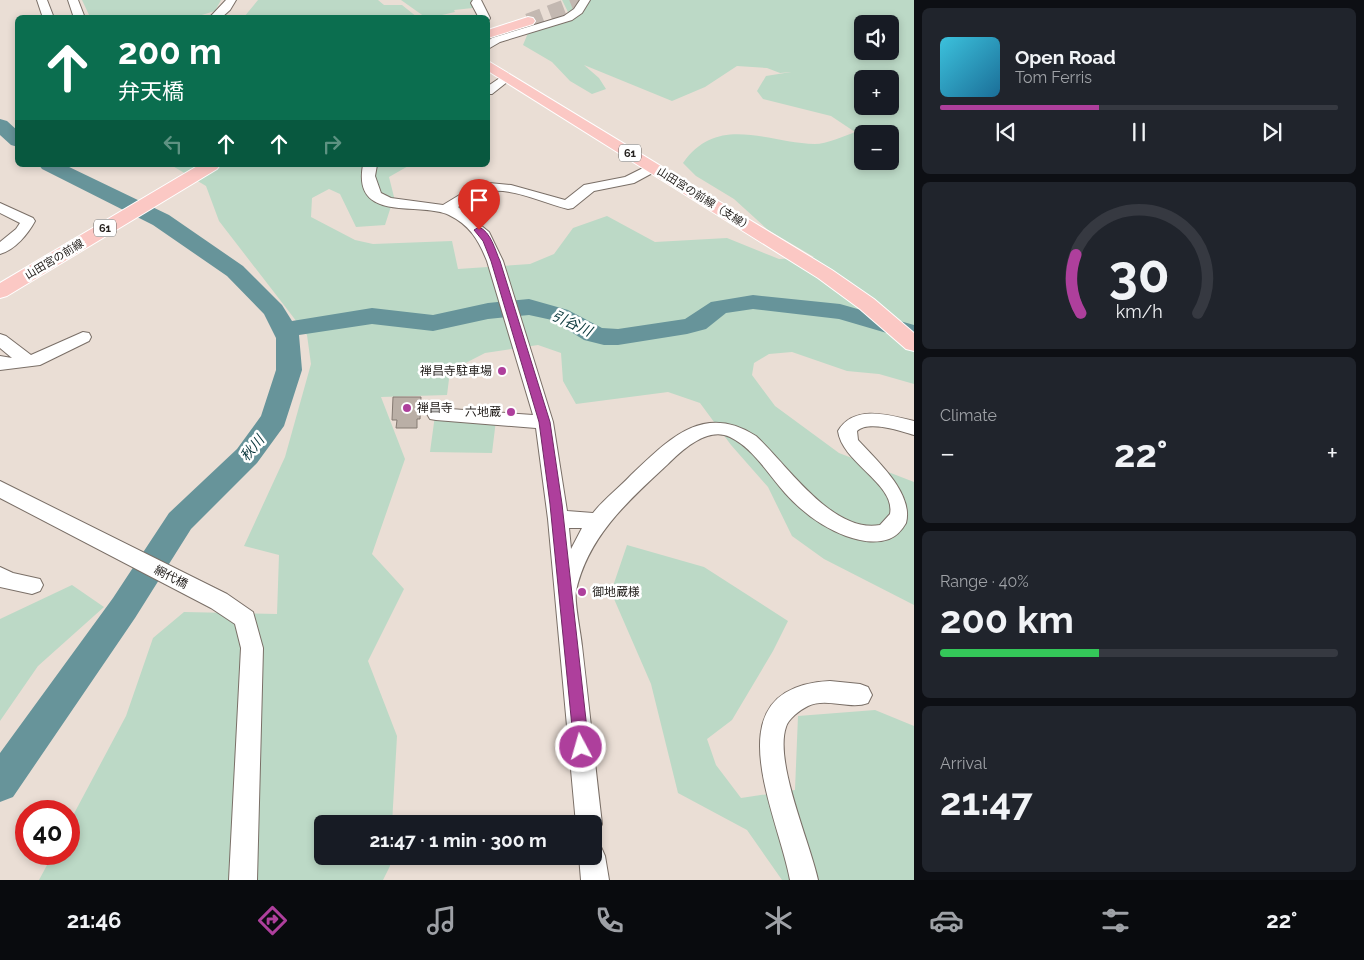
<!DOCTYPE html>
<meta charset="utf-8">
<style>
body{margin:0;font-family:Raleway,"Noto Sans JP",sans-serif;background:#20242c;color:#f1f3f6;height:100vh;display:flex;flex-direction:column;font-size:19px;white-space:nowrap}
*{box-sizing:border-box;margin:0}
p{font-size:16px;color:#9ea1a6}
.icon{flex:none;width:28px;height:28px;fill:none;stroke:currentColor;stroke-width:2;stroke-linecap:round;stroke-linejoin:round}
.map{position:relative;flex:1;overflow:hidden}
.side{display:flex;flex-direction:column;gap:8px;padding:8px;background:#0d0f14;width:450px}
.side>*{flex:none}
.hud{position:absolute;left:15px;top:15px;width:475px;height:152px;border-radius:8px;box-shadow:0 2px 8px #0003;background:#0b6e4f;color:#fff;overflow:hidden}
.tools{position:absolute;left:854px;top:15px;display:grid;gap:10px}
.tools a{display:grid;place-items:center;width:45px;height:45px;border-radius:8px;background:#171b24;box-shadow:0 2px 8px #0003;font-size:25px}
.speed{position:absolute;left:15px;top:800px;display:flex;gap:10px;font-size:25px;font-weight:700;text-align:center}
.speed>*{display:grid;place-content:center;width:65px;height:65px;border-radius:50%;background:#171b24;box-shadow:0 2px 8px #0003;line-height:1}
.speed .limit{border:8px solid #d22;background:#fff;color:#111}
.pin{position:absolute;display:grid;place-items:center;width:42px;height:42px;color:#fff;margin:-51px -21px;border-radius:50% 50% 50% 0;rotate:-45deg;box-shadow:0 0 5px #0007}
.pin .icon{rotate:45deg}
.me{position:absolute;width:55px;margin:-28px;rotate:354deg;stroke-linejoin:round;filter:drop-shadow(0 0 4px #0008)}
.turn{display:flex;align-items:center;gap:18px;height:105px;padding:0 20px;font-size:22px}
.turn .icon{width:65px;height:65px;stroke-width:2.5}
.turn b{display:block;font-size:35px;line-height:42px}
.lanes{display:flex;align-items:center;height:48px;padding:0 20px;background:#0003;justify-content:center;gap:25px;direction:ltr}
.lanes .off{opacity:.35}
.big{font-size:38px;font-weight:700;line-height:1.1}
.side .widget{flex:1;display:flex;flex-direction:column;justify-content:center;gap:8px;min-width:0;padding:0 18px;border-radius:8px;background:#20242c}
.side .dial{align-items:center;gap:0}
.dial svg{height:130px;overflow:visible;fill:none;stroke:#363941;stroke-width:7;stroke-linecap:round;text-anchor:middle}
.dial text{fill:#f1f3f6;stroke:none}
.song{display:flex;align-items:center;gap:15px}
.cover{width:60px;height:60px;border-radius:8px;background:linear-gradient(135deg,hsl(190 70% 55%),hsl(200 70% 35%))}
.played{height:5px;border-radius:2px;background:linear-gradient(90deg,#ae3f9c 40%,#363941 40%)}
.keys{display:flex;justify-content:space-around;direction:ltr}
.heat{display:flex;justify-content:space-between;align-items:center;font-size:28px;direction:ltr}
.charge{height:8px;border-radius:4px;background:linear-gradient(90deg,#34c759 40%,#363941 0)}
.trip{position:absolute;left:314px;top:815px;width:288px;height:50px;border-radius:8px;background:#171b24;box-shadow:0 2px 8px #0003;font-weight:700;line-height:50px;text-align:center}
.tabs{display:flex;height:80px;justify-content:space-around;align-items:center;background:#090b0e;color:#9ea1a6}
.tabs .icon{width:35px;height:35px}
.tabs .selected{color:#ae3f9c}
.tabs b{font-size:22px;color:#f1f3f6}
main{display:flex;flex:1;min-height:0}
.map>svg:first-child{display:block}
</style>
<main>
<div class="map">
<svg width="914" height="880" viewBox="0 0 914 880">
<rect width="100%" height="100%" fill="#eaded5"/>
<path fill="#bcd9c6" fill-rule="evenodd" d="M 82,0 L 221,0 L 215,11 L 195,17 L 90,17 Z
M 258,0 L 378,0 L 384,5 L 402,5 L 417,17 L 244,17 Z
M 401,0 L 480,0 L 473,8 L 454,10 L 455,12 L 429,18 L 425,17 Z
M 562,0 L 914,0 L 914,384 L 879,374 L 847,371 L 792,352 L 769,354 L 754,363 L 752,375 L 775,406 L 839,453 L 914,482 L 914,605 L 824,559 L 792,536 L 768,487 L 731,445 L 700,403 L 668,392 L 576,404 L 563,381 L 561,353 L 538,345 L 485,353 L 450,371 L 447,395 L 381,397 L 405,459 L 372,554 L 404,589 L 368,661 L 397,736 L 392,824 L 322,824 L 322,856 L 390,856 L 390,866 L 383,880 L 39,880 L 53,854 L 69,854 L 69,823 L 126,716 L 153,638 L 184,612 L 277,614 L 279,555 L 244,546 L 285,457 L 311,364 L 307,335 L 219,221 L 206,186 L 171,165 L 410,165 L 389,177 L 394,197 L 385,225 L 356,227 L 340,194 L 329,189 L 312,198 L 311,217 L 355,240 L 373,244 L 452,241 L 458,269 L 530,264 L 554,254 L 573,228 L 607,216 L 655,242 L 727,238 L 779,259 L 814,257 L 768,230 L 734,199 L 696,176 L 683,163 C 718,113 767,143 815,144 C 826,144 845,136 855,132 L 831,116 L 763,99 L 757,91 L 766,76 L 791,72 L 780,73 L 767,68 L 737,66 L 705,87 L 672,101 L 584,65 L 599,78 L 606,89 L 592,94 L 570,81 L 552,62 L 523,45 L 528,33 L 566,16 L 568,12 ZM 862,24 L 890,24 L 890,51 L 862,51 ZM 862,79 L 890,79 L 890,106 L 862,106 ZM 862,134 L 890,134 L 890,161 L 862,161 Z
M 435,415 L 496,420 L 492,453 L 430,452 Z
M 627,545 L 704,567 L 788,621 L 773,651 L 732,720 L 707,739 L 716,765 L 741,798 L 795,790 L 798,716 L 875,710 L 914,726 L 914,880 L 782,880 L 747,830 L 678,793 L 651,684 L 611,592 Z
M 72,585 L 104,607 L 38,666 L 0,721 L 0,619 Z"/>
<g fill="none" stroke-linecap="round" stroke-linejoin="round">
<path fill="#67949a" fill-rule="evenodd" d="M 0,119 L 7,121 L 18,131 L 18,147 L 11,145 L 0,135 Z
M 39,165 L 65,165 L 169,215 L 243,266 L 282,305 L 292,321 L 372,308 L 433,315 L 488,303 L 529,299 L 568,310 L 602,328 L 618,329 L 685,319 L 711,302 L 753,295 L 840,304 L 914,325 L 914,341 L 839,319 L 753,309 L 726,313 L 706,329 L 687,334 L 618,345 L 604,345 L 584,340 L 552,320 L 529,315 L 488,319 L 433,331 L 372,324 L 299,335 L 302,370 L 284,426 L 257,463 L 191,529 L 135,618 L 13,797 L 0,802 L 0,753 L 113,598 L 169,513 L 237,449 L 261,416 L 276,370 L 276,338 L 264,314 L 227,276 L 153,225 L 42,169 Z"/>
</g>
<path fill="#baafa6" stroke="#857a72" d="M 393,397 L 421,397 L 420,419 L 417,419 L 417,428 L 396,428 L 397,420 L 392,420 Z"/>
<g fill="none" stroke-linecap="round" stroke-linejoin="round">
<path stroke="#c3b8b1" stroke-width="15" stroke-dasharray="15 8" stroke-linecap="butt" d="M 528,21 L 583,0"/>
<g stroke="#7a6f67" stroke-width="2">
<path id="minor" d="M 37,0 L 47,0 L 54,18 L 43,18 Z
M 68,0 L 78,0 L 85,18 L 74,18 Z
M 226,0 L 236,0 L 230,10 L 221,18 L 209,18 Z
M 473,0 L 481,0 L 490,18 L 489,20 L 488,18 L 479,18 L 471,3 Z
M 580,0 L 590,0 L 582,13 L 572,20 L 500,42 L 488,49 L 488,41 L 492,38 L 564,16 L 574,9 Z
M 507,73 L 513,77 L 511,79 L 492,94 L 488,94 L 488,86 Z
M 653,163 L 660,167 L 658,170 L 634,183 L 594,191 L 573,208 L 568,209 C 543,203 510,186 485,192 C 475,195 466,202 458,207 L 489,232 L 503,261 L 553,422 L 567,511 L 593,513 C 604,499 619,488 631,475 C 668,440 703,402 756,436 C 786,463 832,534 880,525 L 890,514 C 896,484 842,463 838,431 C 854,404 889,415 914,421 L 914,435 C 900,431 869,420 857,431 L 858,440 C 876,460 914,493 906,523 C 902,530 897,536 889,539 C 874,544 861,541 846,536 C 822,527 802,512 785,493 C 768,474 753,448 730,437 C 708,426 682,450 668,464 C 629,500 588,536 576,591 C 574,601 581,634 582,646 C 589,705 595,765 602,824 L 598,833 L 592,836 L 592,824 L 576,824 L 548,519 L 536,428 L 436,420 L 430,419 L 427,414 L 430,409 L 436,408 L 533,415 L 487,261 C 479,241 470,225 449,215 C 420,201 352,224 363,165 L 377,165 L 375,176 L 381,193 L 391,198 L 443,205 L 471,188 L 489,183 L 511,185 L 565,200 L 584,185 L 625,177 ZM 569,528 L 582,528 L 571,549 Z
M 0,203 L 33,218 L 35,221 C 28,234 15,250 0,254 L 0,242 L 16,229 L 20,223 L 0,213 Z
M 83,332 L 89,333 L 91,337 L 89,341 L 40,365 L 0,370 L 0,356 L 12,358 L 0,348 L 0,334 L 6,336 L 31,355 Z
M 0,481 L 227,594 L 253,612 L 263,648 L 257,880 L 229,880 L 241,648 L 235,624 L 211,608 L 0,498 Z
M 0,567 L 13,573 L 40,579 L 43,585 L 40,591 L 32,594 L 0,587 Z
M 830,681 L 860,684 L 868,687 L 872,695 L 868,703 C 850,710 827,697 808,706 C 800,710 788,719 786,727 C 774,762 810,842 818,880 L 790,880 C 778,813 710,687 830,681 Z
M 592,843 L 601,847 L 605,856 L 609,880 L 581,880 L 579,856 L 592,856 Z"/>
</g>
<g stroke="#fff" stroke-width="2">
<path id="major" d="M 528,17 L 533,18 L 535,21 L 533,24 L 488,38 L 488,30 Z
M 488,61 L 832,270 L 874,299 L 914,333 L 914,351 L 906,349 L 860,309 L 818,278 L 488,71 Z
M 199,165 L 220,165 L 217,169 L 7,296 L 0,298 L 0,283 Z"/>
</g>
<use href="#minor" fill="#fff" fill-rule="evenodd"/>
<use href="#major" fill="#fbc8c4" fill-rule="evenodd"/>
</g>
<path fill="#ae3f9c" stroke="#712965" d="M 479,227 C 491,232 495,250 500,261 L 550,422 L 562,504 L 589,747 L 586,752 L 581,754 L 576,752 L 574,747 L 550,504 L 539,422 L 491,261 L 483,241 L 474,230 Z"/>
<g fill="#ae3f9c" stroke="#fff" stroke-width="2">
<circle cx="502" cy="371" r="5"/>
<circle cx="407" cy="408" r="5"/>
<circle cx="511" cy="412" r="5"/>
<circle cx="582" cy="592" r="5"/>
</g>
<g text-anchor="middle" stroke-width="5" stroke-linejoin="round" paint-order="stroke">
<g fill="#fff" stroke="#676462" stroke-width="1">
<rect x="619" y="144.5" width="22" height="17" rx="4"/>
<rect x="94" y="219.5" width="22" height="17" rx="4"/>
</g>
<g font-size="11" font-weight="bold" fill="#26221f">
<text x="630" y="157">61</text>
<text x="105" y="232">61</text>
</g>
<g font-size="11" fill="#26221f" stroke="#fff">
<text transform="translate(705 199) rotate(32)" y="4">山田宮の前線（支線）</text>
<text transform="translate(54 259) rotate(-31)" y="4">山田宮の前線</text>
</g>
<g font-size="12" fill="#26221f" stroke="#fff" text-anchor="end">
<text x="492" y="375">禅昌寺駐車場</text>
<text x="417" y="412" text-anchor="start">禅昌寺</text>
<text x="501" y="416">六地蔵</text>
<text x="592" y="596" text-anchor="start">御地蔵様</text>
</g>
<g font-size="12" fill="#26221f" stroke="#fff">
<text transform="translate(171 577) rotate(27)" y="4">網代橋</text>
</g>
<g font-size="14" font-style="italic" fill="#08363b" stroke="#fff">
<text transform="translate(572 323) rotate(25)" y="5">引谷川</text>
<text transform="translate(252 448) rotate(-51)" y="5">秋川</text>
</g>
</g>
</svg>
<div class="tools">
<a><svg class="icon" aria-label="sound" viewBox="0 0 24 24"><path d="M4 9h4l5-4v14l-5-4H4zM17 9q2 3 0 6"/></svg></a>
<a>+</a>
<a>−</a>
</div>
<div class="speed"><div class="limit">40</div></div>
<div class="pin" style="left:479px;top:230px;background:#d93025"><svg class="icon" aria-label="arrive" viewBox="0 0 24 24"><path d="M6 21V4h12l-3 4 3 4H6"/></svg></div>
<svg class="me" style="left:581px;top:747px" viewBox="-20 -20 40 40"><circle r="17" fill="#ae3f9c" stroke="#fff" stroke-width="3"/><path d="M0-11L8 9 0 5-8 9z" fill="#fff"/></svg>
<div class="trip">21:47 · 1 min · 300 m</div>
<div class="hud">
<div class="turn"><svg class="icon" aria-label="ahead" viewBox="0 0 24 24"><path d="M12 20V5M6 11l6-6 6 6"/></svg><div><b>200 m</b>弁天橋</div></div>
<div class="lanes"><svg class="icon off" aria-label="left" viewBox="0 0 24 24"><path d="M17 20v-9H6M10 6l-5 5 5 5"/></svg><svg class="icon" aria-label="ahead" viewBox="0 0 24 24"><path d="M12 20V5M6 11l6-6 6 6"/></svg><svg class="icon" aria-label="ahead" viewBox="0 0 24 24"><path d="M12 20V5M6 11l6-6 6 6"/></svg><svg class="icon off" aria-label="right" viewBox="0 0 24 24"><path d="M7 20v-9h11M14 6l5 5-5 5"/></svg></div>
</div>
</div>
<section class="side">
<div class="widget">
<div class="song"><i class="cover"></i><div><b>Open Road</b><p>Tom Ferris</p></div></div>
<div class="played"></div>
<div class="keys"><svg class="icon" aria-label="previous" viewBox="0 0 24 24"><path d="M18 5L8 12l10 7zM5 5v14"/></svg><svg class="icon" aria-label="pause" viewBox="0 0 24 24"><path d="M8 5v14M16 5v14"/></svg><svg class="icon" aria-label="next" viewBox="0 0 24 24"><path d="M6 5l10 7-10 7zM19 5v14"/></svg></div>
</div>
<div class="widget dial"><svg viewBox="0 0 100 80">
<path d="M14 69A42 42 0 1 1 86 69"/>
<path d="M14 69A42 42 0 0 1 11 33" stroke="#ae3f9c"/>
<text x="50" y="56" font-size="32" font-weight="700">30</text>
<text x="50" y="72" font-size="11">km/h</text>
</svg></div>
<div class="widget"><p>Climate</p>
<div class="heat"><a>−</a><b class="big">22°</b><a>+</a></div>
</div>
<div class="widget"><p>Range · 40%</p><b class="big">200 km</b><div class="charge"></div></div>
<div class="widget"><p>Arrival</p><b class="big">21:47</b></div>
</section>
</main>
<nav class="tabs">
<b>21:46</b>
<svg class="icon selected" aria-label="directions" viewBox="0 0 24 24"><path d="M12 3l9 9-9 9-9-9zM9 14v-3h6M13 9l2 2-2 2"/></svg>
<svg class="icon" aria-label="music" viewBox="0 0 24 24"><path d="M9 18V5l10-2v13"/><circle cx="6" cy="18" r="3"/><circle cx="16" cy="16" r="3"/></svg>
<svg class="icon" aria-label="phone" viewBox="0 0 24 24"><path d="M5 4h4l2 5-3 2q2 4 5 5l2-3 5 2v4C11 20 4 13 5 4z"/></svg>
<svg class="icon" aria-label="climate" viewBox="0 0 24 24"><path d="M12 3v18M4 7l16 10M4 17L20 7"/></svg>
<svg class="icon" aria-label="car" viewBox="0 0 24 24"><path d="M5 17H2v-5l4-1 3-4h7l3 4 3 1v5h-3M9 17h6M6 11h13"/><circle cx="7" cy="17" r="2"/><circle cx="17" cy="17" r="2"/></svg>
<svg class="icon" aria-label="filters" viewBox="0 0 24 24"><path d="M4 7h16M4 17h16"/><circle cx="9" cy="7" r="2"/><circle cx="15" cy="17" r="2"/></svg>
<b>22°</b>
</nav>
